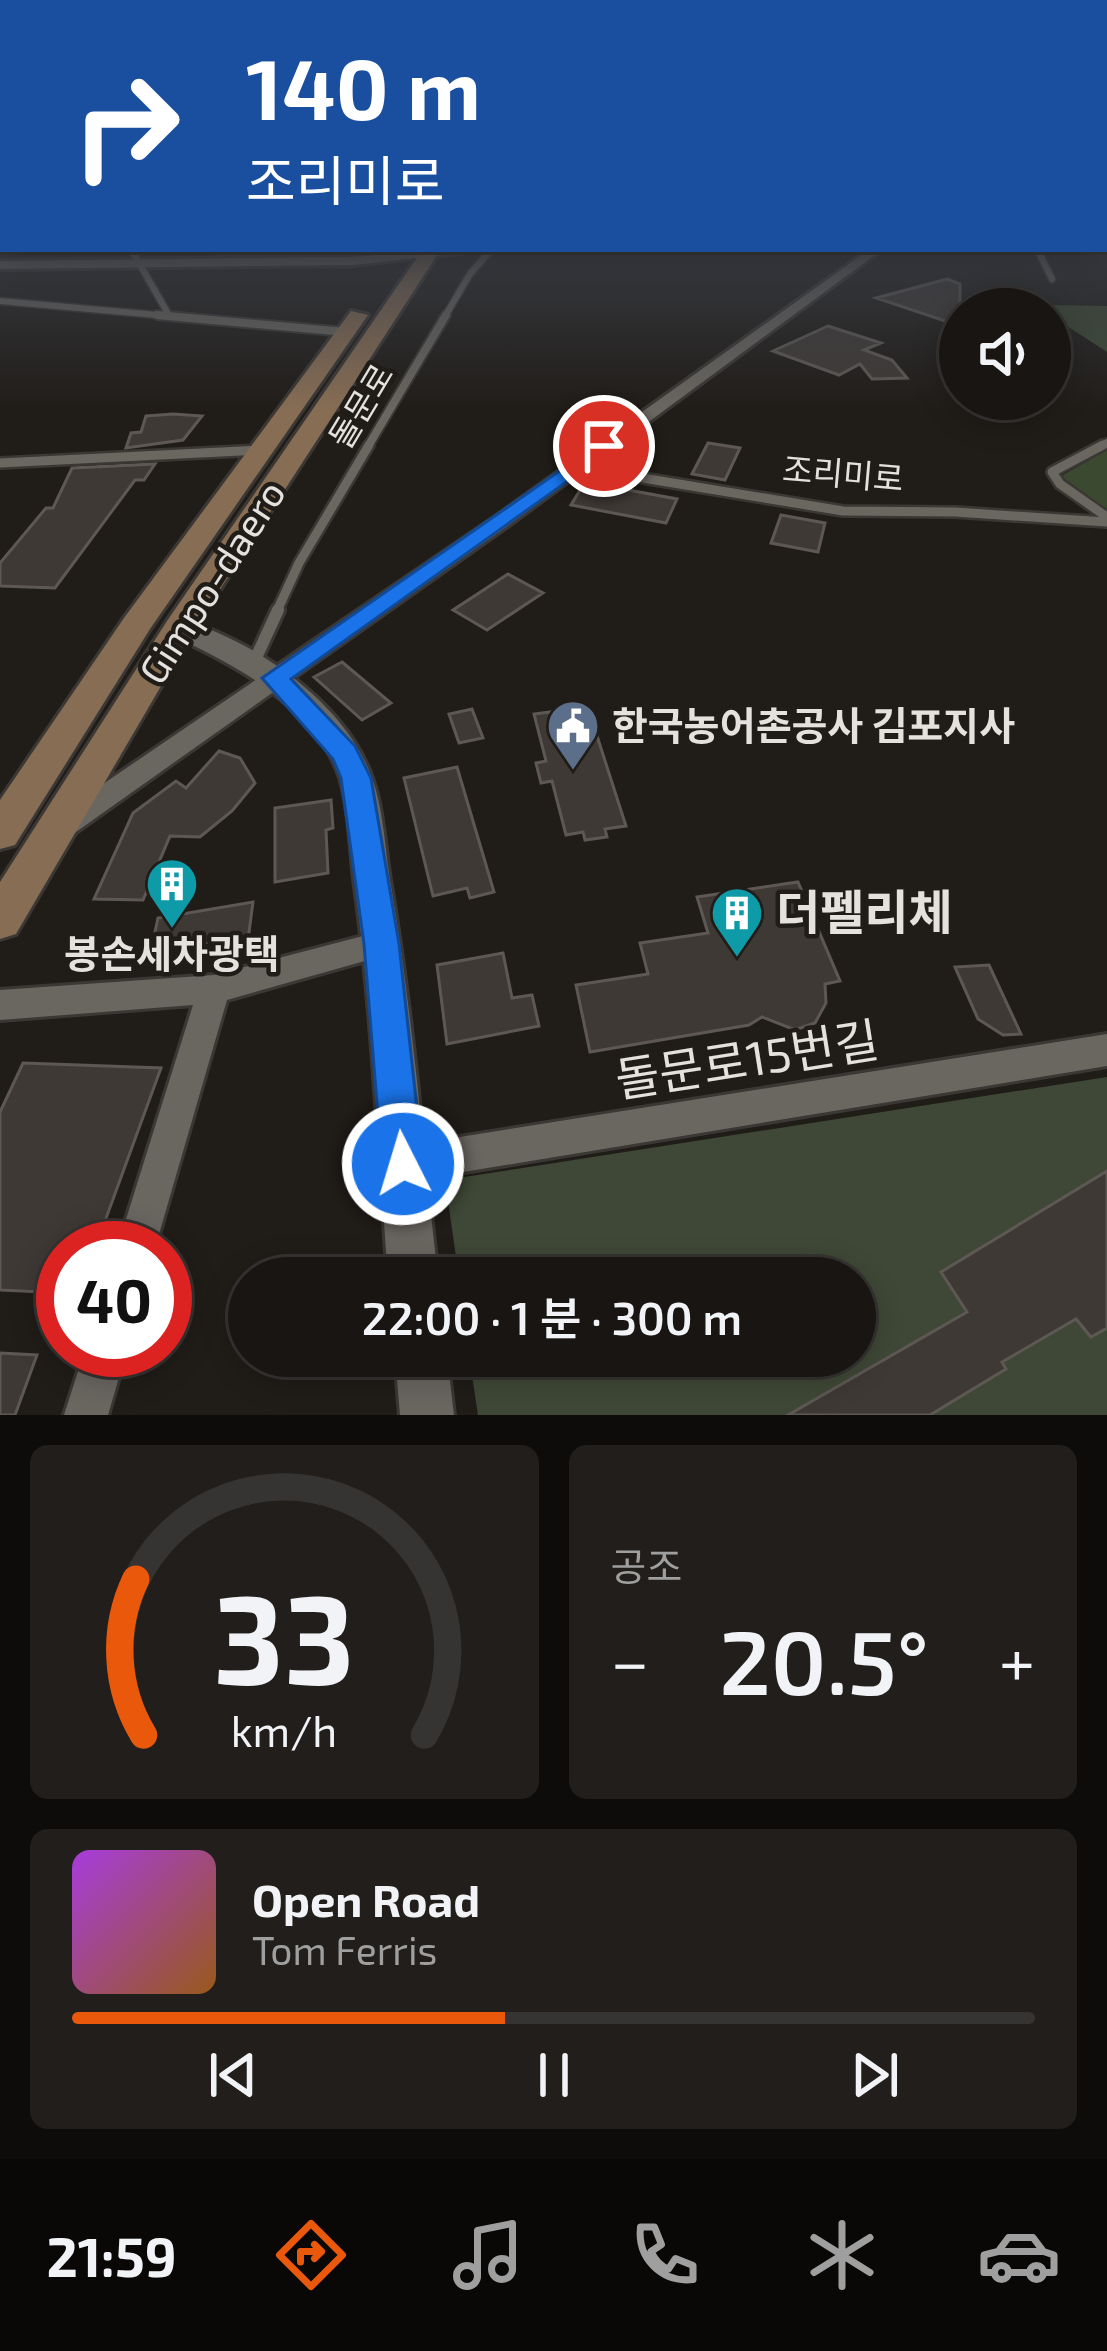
<!DOCTYPE html>
<html lang="ko">
<meta charset="utf-8">
<style>
body{margin:0;font-family:"Exo 2","Noto Sans KR",sans-serif;background:#211e1b;color:#f1f3f6;height:100vh;display:flex;flex-direction:column;font-size:45px;white-space:nowrap}
*{box-sizing:border-box;margin:0}
p{font-size:39px;color:#9f9f9f}
.icon{flex:none;width:66px;height:66px;fill:none;stroke:currentColor;stroke-width:2;stroke-linecap:round;stroke-linejoin:round}
.map{position:relative;height:1415px;overflow:hidden}
.sheet{display:flex;flex-direction:column;gap:30px;padding:30px;background:#0d0c0a;flex:1}
.sheet>*{flex:none}
.guide{position:absolute;left:0px;top:0px;width:1107px;height:252px;box-shadow:0 6px 30px #0003,0 0 0 3px #363432;background:#1a4fa0;color:#fff;overflow:hidden}
.tools{position:absolute;left:939px;top:288px;display:grid;gap:24px}
.tools a{display:grid;place-items:center;width:132px;height:132px;border-radius:50%;background:#181512;box-shadow:0 6px 30px #0003,0 0 0 3px #363432;font-size:60px}
.speed{position:absolute;left:36px;top:1221px;display:flex;gap:24px;font-size:60px;font-weight:700;text-align:center}
.speed>*{display:grid;place-content:center;width:156px;height:156px;border-radius:50%;background:#181512;box-shadow:0 6px 30px #0003,0 0 0 3px #363432;line-height:1}
.speed .limit{border:18px solid #d22;background:#fff;color:#111}
.pin{position:absolute;display:grid;place-items:center;width:102px;height:102px;color:#fff;margin:-51px;border:6px solid #fff;border-radius:50%;box-shadow:0 3px 12px #0007}
.me{position:absolute;width:132px;margin:-66px;rotate:355deg;stroke-linejoin:round;filter:drop-shadow(0 0 9px #0008)}
.turn{display:flex;align-items:center;gap:42px;height:252px;padding:0 48px;font-size:54px}
.turn .icon{width:156px;height:156px;stroke-width:2.5}
.turn b{display:block;font-size:84px;line-height:102px}
.big{font-size:90px;font-weight:600;line-height:1.1}
.sheet .card{flex:1;display:flex;flex-direction:column;justify-content:center;gap:18px;min-width:0;padding:0 42px;border-radius:18px;background:#211e1b}
.sheet .dial{align-items:center;gap:0}
.dial svg{height:312px;overflow:visible;fill:none;stroke:#363432;stroke-width:7;stroke-linecap:round;text-anchor:middle}
.dial text{fill:#f1f3f6;stroke:none}
.song{display:flex;align-items:center;gap:36px}
.cover{width:144px;height:144px;border-radius:18px;background:linear-gradient(135deg,hsl(280 70% 55%),hsl(30 70% 35%))}
.played{height:12px;border-radius:6px;background:linear-gradient(90deg,#ea580c 45%,#363432 45%)}
.keys{display:flex;justify-content:space-around;direction:ltr}
.heat{display:flex;justify-content:space-between;align-items:center;font-size:66px;direction:ltr}
.sheet .tiles{flex:1;display:grid;gap:30px;grid-template-columns:1fr 1fr}
.card:last-child{grid-column:span 2}
.trip{position:absolute;left:228px;top:1257px;width:648px;height:120px;border-radius:60px;background:#181512;box-shadow:0 6px 30px #0003,0 0 0 3px #363432;font-weight:600;line-height:120px;text-align:center}
.dock{display:flex;height:192px;justify-content:space-around;align-items:center;background:#0a0807;color:#9f9f9f}
.dock .icon{width:84px;height:84px}
.dock .active{color:#ea580c}
.dock b{font-size:54px;color:#f1f3f6}
.map>svg:first-child{display:block}
</style>
<div class="map">
<svg width="1107" height="1415" viewBox="0 0 1107 1415">
<rect width="100%" height="100%" fill="#201c18"/>
<path fill="#3f4836" d="M 1107,1077 L 1107,1415 L 478,1415 L 469,1356 L 855,1356 L 855,1278 L 459,1278 L 445,1180 Z"/>
<path fill="#3c4931" d="M 1055,305 L 1107,306 L 1107,352 L 1050,315 L 1050,309 L 1043,309 Z
M 1107,450 L 1107,511 L 1061,476 Z"/>
<path fill="#3f3935" stroke="#5e5854" stroke-width="3" d="M 947,279 L 960,284 L 960,326 L 876,298 Z
M 828,326 L 881,343 L 864,350 L 892,360 L 907,378 L 872,379 L 860,364 L 839,375 L 773,351 Z
M 146,416 L 173,414 L 202,416 L 183,440 L 126,448 L 131,433 L 141,432 Z
M 708,443 L 740,448 L 725,480 L 692,474 Z
M 155,464 L 144,480 L 135,480 L 55,588 L 0,586 L 0,563 L 46,508 L 53,508 L 72,468 Z
M 585,482 L 677,499 L 666,523 L 571,505 Z
M 781,515 L 825,523 L 818,552 L 771,543 Z
M 508,574 L 543,593 L 487,630 L 453,610 Z
M 342,662 L 391,703 L 362,720 L 314,677 Z
M 472,709 L 483,738 L 459,743 L 449,714 Z
M 565,710 L 589,711 L 626,826 L 605,829 L 607,837 L 585,840 L 583,832 L 566,835 L 552,781 L 541,783 L 536,763 L 546,761 L 534,714 Z
M 219,751 L 240,758 L 255,783 L 232,811 L 200,837 L 170,836 L 143,900 L 94,899 L 133,813 L 176,781 L 186,788 Z
M 457,767 L 494,892 L 470,898 L 467,888 L 433,896 L 404,778 Z
M 331,800 L 333,828 L 326,830 L 328,873 L 275,882 L 275,808 Z
M 798,882 L 840,981 L 825,984 L 826,1003 L 815,1023 L 795,1030 L 762,1017 L 749,1025 L 590,1052 L 576,985 L 648,974 L 640,943 L 708,933 L 697,897 Z
M 253,902 L 248,940 L 152,946 L 158,918 Z
M 503,953 L 512,998 L 532,995 L 539,1026 L 447,1044 L 437,965 Z
M 989,965 L 1021,1034 L 1003,1035 L 978,1019 L 955,967 Z
M 23,1063 L 161,1068 L 101,1232 L 91,1232 L 85,1248 L 63,1248 L 63,1293 L 0,1290 L 0,1112 Z
M 1107,1171 L 1107,1328 L 1091,1337 L 1076,1319 L 1002,1362 L 1006,1369 L 930,1415 L 788,1415 L 967,1312 L 941,1272 Z
M 0,1353 L 37,1355 L 15,1415 L 0,1415 Z"/>
<g fill="none" stroke-linecap="round" stroke-linejoin="round">
<g stroke="#3a3734" stroke-width="9">
<path id="service-far3" d="M 131,249 L 170,317
M 1037,249 L 1052,279
M 0,301 L 191,318
M 444,318 L 470,274 L 492,249"/>
</g>
<g stroke="#3a3734" stroke-width="12">
<path id="service-far2" d="M 157,315 L 346,332
M 367,448 L 446,315
M 1097,448 L 1107,443"/>
</g>
<g stroke="#3a3734" stroke-width="14">
<path id="service-far1" d="M 1103,445 L 1052,472 L 1060,484 L 1107,517
M 0,463 L 262,450
M 576,467 L 843,511 L 955,512 L 1107,522
M 276,613 L 299,563 L 369,445"/>
</g>
<g stroke="#3a3734" stroke-width="18">
<path id="service" d="M 254,662 L 278,610"/>
</g>
<g stroke="#3a3734" stroke-width="6">
<path id="minor" d="M 1104,223 L 1107,223 L 1107,229 L 1104,229 Z
M 870,249 L 883,249 L 509,525 L 76,832 L 66,835 L 56,832 L 52,824 L 56,816 L 495,517 Z
M 382,931 L 393,935 L 397,944 L 393,953 L 227,1000 L 155,1248 L 117,1248 L 193,1005 L 0,1020 L 0,990 L 214,975 Z
M 1107,1034 L 1107,1066 L 403,1182 L 390,1177 L 385,1164 L 390,1151 L 403,1146 Z
M 85,1350 L 127,1350 L 108,1415 L 64,1415 Z"/>
</g>
<g stroke="#3a3734" stroke-width="6">
<path id="tertiary" d="M 441,249 L 499,249 L 353,265 L 0,269 L 0,261 L 353,257 Z
M 179,619 C 253,639 346,703 372,778 C 384,811 385,852 391,886 C 413,1016 423,1148 438,1278 L 388,1278 C 378,1148 373,1016 355,887 C 350,852 350,811 340,778 C 317,707 232,663 169,634 L 165,628 L 169,622 Z
M 395,1356 L 447,1356 L 454,1415 L 400,1415 Z"/>
</g>
<g stroke="#3a3734" stroke-width="6">
<path id="secondary" d="M 423,249 L 441,249 L 195,628 L 16,934 L 0,939 L 0,882 L 167,621 Z
M 351,311 L 368,315 L 150,629 L 15,845 L 0,849 L 0,800 L 124,618 Z"/>
</g>
<use href="#service-far3" stroke="#6a6660" stroke-width="6"/>
<use href="#service-far2" stroke="#6a6660" stroke-width="8"/>
<use href="#service-far1" stroke="#6a6660" stroke-width="9"/>
<use href="#service" stroke="#6a6660" stroke-width="12"/>
<use href="#minor" fill="#6a6660" fill-rule="evenodd"/>
<use href="#tertiary" fill="#6a6660" fill-rule="evenodd"/>
<use href="#secondary" fill="#876d54" fill-rule="evenodd"/>
</g>
<linearGradient id="sky" x2="0" y2="1"><stop stop-color="#120f0d"/><stop offset="0.52" stop-color="#3c4048"/><stop offset="1" stop-color="#3c4048" stop-opacity="0"/></linearGradient>
<rect width="1107" height="412" fill="url(#sky)"/>
<path fill="#1a73e8" stroke="#114b97" stroke-width="3" d="M 604,440 L 614,446 L 611,450 L 291,679 L 355,746 L 371,778 L 399,944 L 423,1164 L 417,1179 L 403,1185 L 388,1179 L 382,1164 L 364,944 L 341,778 L 333,759 L 262,678 Z"/>
<defs>
<g id="civic-pin" transform="scale(2.7)"><path d="M0 17L-7.5 6A9.5 9.5 0 1 1 7.5 6Z" fill="#5c6f8a" stroke="#201c18"/><path d="M-.6-6.5H3V-4.5H.6V-3L4-1V1h2V6H-6V1h2V-1L-.6-3ZM-1.2 2.5V6h2.4V2.5Z" fill="#fff"/></g>
<g id="building-pin" transform="scale(2.7)"><path d="M0 17L-7.5 6A9.5 9.5 0 1 1 7.5 6Z" fill="#0f9aa8" stroke="#201c18"/><path d="M-4-6H4V6H1V3H-1V6H-4ZM-2.5-4.3h1.7v1.8h-1.7ZM.8-4.3h1.7v1.8H.8ZM-2.5-1h1.7V.8h-1.7ZM.8-1h1.7V.8H.8Z" fill="#fff"/></g>
</defs>
<g fill-rule="evenodd">
<use href="#civic-pin" x="573" y="726"/>
<use href="#building-pin" x="172" y="884"/>
<use href="#building-pin" x="737" y="913"/>
</g>
<g text-anchor="middle" stroke-width="9" stroke-linejoin="round" paint-order="stroke">
<g font-size="33" fill="#e4e1de" stroke="#201c18">
<text transform="translate(361 406) rotate(-59)" y="12">돌문로</text>
<text transform="translate(843 474) rotate(5)" y="12">조리미로</text>
</g>
<g font-size="39" fill="#e4e1de" stroke="#201c18">
<text transform="translate(212 582) rotate(-57)" y="14">Gimpo-daero</text>
</g>
<g font-size="39" font-weight="bold" fill="#e4e1de" stroke="#201c18" text-anchor="start">
<text x="612" y="740">한국농어촌공사 김포지사</text>
<text x="172" y="968" text-anchor="middle">봉손세차광택</text>
</g>
<g font-size="48" font-weight="bold" fill="#e4e1de" stroke="#201c18" text-anchor="start">
<text x="776" y="930">더펠리체</text>
</g>
<g font-size="48" fill="#e4e1de" stroke="#201c18">
<text transform="translate(747 1060) rotate(-9)" y="17">돌문로15번길</text>
</g>
</g>
</svg>
<div class="tools">
<a><svg class="icon" aria-label="sound" viewBox="0 0 24 24"><path d="M4 9h4l5-4v14l-5-4H4zM17 9q2 3 0 6"/></svg></a>
</div>
<div class="speed"><div class="limit">40</div></div>
<div class="pin" style="left:604px;top:446px;background:#d93025"><svg class="icon" aria-label="arrive" viewBox="0 0 24 24"><path d="M6 21V4h12l-3 4 3 4H6"/></svg></div>
<svg class="me" style="left:403px;top:1164px" viewBox="-20 -20 40 40"><circle r="17" fill="#1a73e8" stroke="#fff" stroke-width="3"/><path d="M0-11L8 9 0 5-8 9z" fill="#fff"/></svg>
<div class="trip">22:00 · 1 분 · 300 m</div>
<div class="guide">
<div class="turn"><svg class="icon" aria-label="right" viewBox="0 0 24 24"><path d="M7 20v-9h11M14 6l5 5-5 5"/></svg><div><b>140 m</b>조리미로</div></div>
</div>
</div>
<section class="sheet">
<div class="tiles">
<div class="card dial"><svg viewBox="0 0 100 80">
<path d="M14 69A42 42 0 1 1 86 69"/>
<path d="M14 69A42 42 0 0 1 12 29" stroke="#ea580c"/>
<text x="50" y="56" font-size="32" font-weight="700">33</text>
<text x="50" y="72" font-size="11">km/h</text>
</svg></div>
<div class="card"><p>공조</p>
<div class="heat"><a>−</a><b class="big">20.5°</b><a>+</a></div>
</div>
<div class="card">
<div class="song"><i class="cover"></i><div><b>Open Road</b><p>Tom Ferris</p></div></div>
<div class="played"></div>
<div class="keys"><svg class="icon" aria-label="previous" viewBox="0 0 24 24"><path d="M18 5L8 12l10 7zM5 5v14"/></svg><svg class="icon" aria-label="pause" viewBox="0 0 24 24"><path d="M8 5v14M16 5v14"/></svg><svg class="icon" aria-label="next" viewBox="0 0 24 24"><path d="M6 5l10 7-10 7zM19 5v14"/></svg></div>
</div>
</div>
</section>
<nav class="dock">
<b>21:59</b>
<svg class="icon active" aria-label="directions" viewBox="0 0 24 24"><path d="M12 3l9 9-9 9-9-9zM9 14v-3h6M13 9l2 2-2 2"/></svg>
<svg class="icon" aria-label="music" viewBox="0 0 24 24"><path d="M9 18V5l10-2v13"/><circle cx="6" cy="18" r="3"/><circle cx="16" cy="16" r="3"/></svg>
<svg class="icon" aria-label="phone" viewBox="0 0 24 24"><path d="M5 4h4l2 5-3 2q2 4 5 5l2-3 5 2v4C11 20 4 13 5 4z"/></svg>
<svg class="icon" aria-label="climate" viewBox="0 0 24 24"><path d="M12 3v18M4 7l16 10M4 17L20 7"/></svg>
<svg class="icon" aria-label="car" viewBox="0 0 24 24"><path d="M5 17H2v-5l4-1 3-4h7l3 4 3 1v5h-3M9 17h6M6 11h13"/><circle cx="7" cy="17" r="2"/><circle cx="17" cy="17" r="2"/></svg>
</nav>
